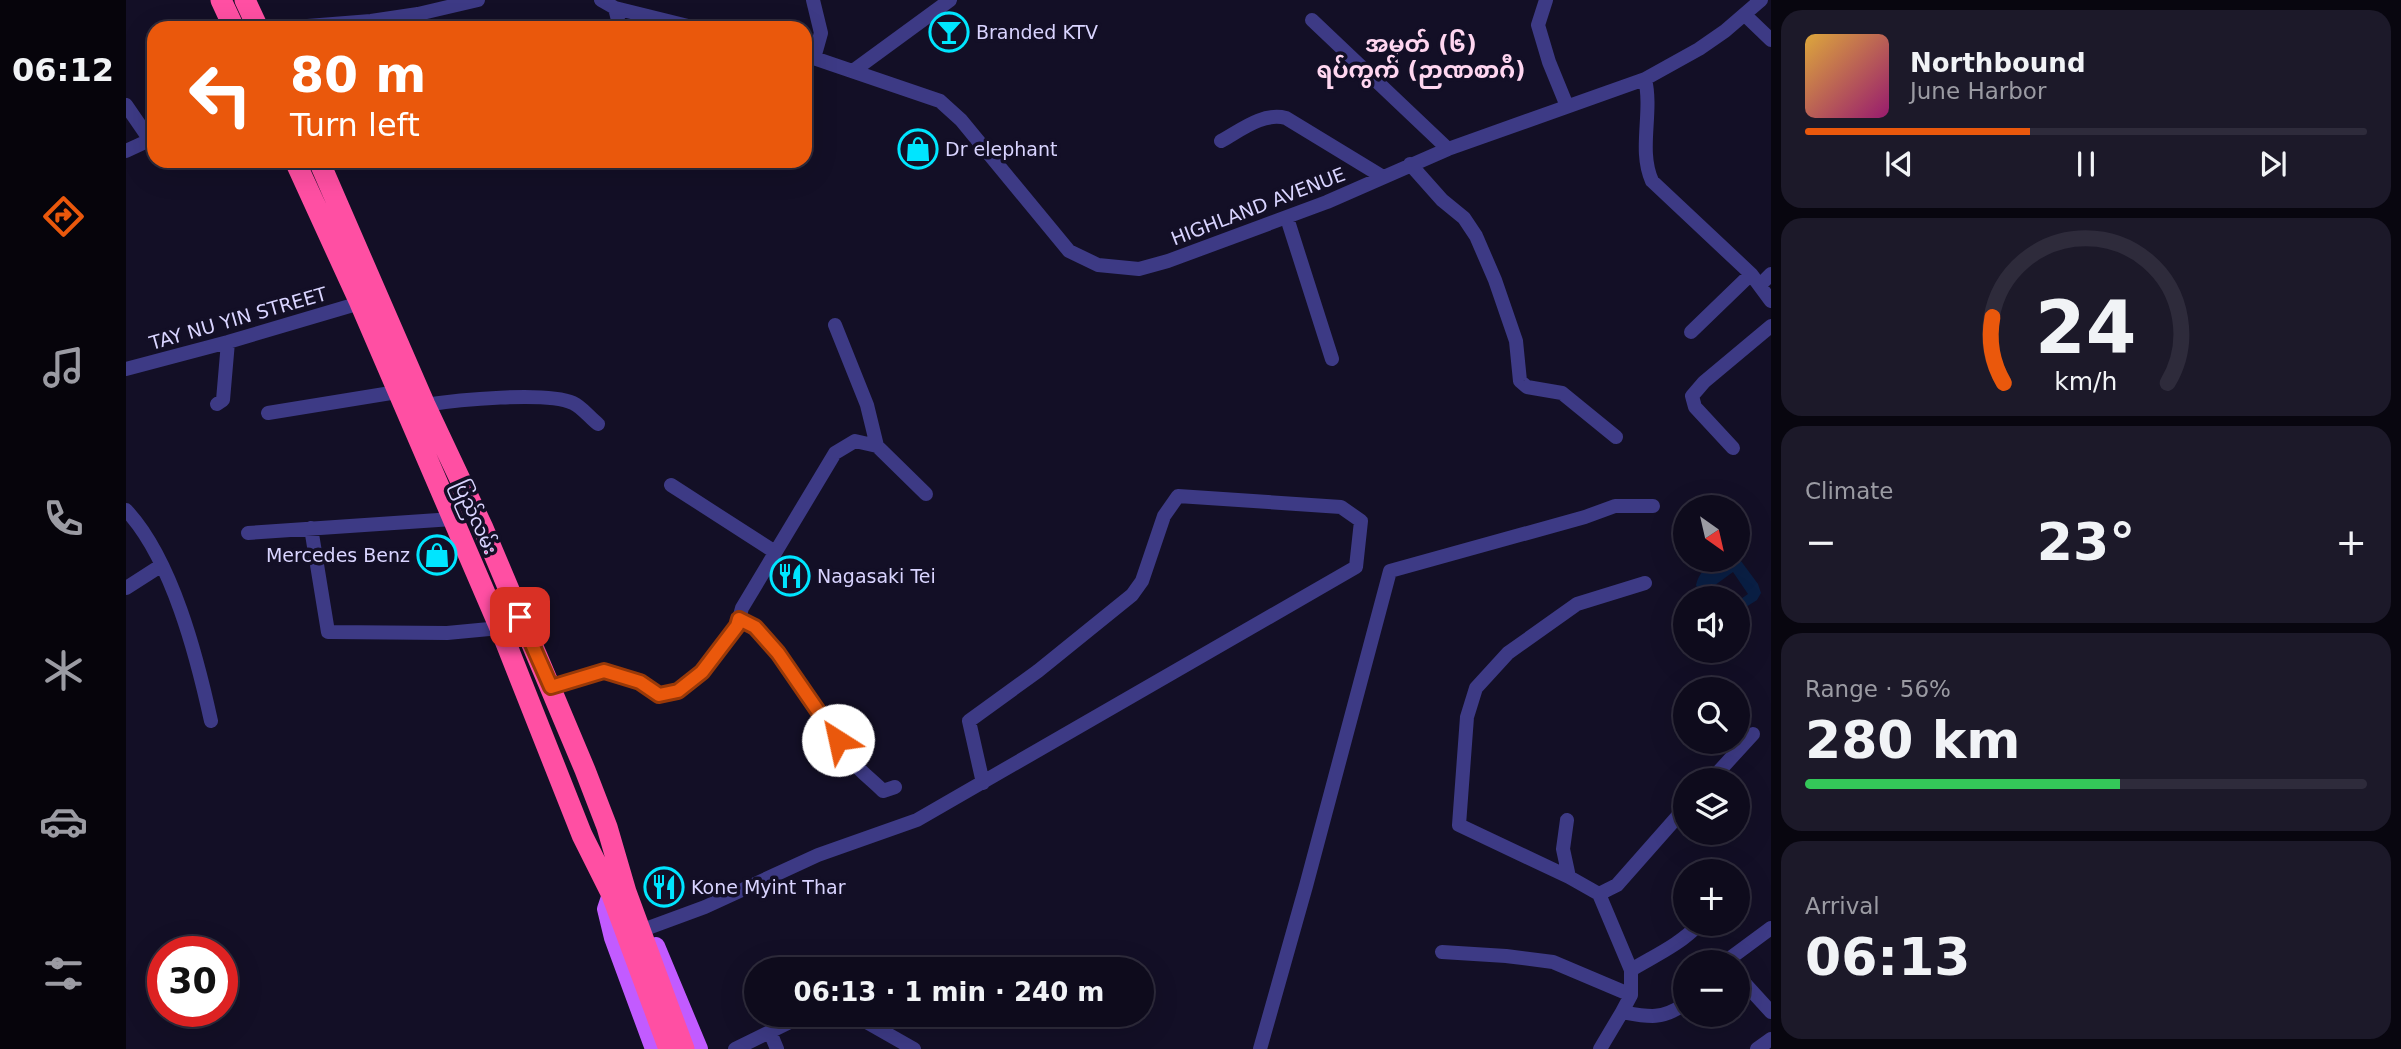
<!DOCTYPE html>
<meta charset="utf-8">
<style>
body{margin:0;font-family:"DejaVu Sans","Noto Sans Myanmar",sans-serif;background:#1c1929;color:#f1f3f6;height:100vh;display:flex;flex-direction:column;font-size:26px;white-space:nowrap}
*{box-sizing:border-box;margin:0}
p{font-size:23px;color:#9b9ba3}
.icon{flex:none;width:38px;height:38px;fill:none;stroke:currentColor;stroke-width:2;stroke-linecap:round;stroke-linejoin:round}
.map{position:relative;flex:1;overflow:hidden}
.side{display:flex;flex-direction:column;gap:10px;padding:10px;background:#08060f;width:630px}
.side>*{flex:none}
.guide{position:absolute;left:21px;top:21px;width:665px;height:147px;border-radius:21px;box-shadow:0 7px 28px #0002,0 0 0 2px #2e2b3b;background:#ea580c;color:#fff;overflow:hidden}
.needle{width:46px;rotate:146deg}
.tools{position:absolute;left:1547px;top:495px;display:grid;gap:14px}
.tools a{display:grid;place-items:center;width:77px;height:77px;border-radius:50%;background:#0e0b1c;box-shadow:0 7px 28px #0002,0 0 0 2px #2e2b3b;font-size:35px}
.speed{position:absolute;left:21px;top:936px;display:flex;gap:14px;font-size:35px;font-weight:700;text-align:center}
.speed>*{display:grid;place-content:center;width:91px;height:91px;border-radius:50%;background:#0e0b1c;box-shadow:0 7px 28px #0002,0 0 0 2px #2e2b3b;line-height:1}
.speed .limit{border:10px solid #d22;background:#fff;color:#111}
.pin{position:absolute;display:grid;place-items:center;width:60px;height:60px;color:#fff;margin:-30px;border-radius:14px;box-shadow:0 4px 10px #0006}
.me{position:absolute;width:77px;margin:-38px;rotate:325deg;stroke-linejoin:round;filter:drop-shadow(0 0 5px #0008)}
.turn{display:flex;align-items:center;gap:24px;height:147px;padding:0 28px;font-size:32px}
.turn .icon{width:91px;height:91px;stroke-width:2.5}
.turn b{display:block;font-size:49px;line-height:60px}
.big{font-size:52px;font-weight:700;line-height:1.1}
.side .widget{flex:1;display:flex;flex-direction:column;justify-content:center;gap:10px;min-width:0;padding:0 24px;border-radius:21px;background:#1c1929}
.side .dial{align-items:center;gap:0}
.dial svg{height:182px;overflow:visible;fill:none;stroke:#2e2b3b;stroke-width:7;stroke-linecap:round;text-anchor:middle}
.dial text{fill:#f1f3f6;stroke:none}
.song{display:flex;align-items:center;gap:21px}
.cover{width:84px;height:84px;border-radius:10px;background:linear-gradient(135deg,hsl(40 70% 55%),hsl(320 70% 35%))}
.played{height:7px;border-radius:4px;background:linear-gradient(90deg,#ea580c 40%,#2e2b3b 40%)}
.keys{display:flex;justify-content:space-around;direction:ltr}
.heat{display:flex;justify-content:space-between;align-items:center;font-size:38px;direction:ltr}
.charge{height:10px;border-radius:5px;background:linear-gradient(90deg,#34c759 56%,#2e2b3b 0)}
.trip{position:absolute;left:618px;top:957px;width:410px;height:70px;border-radius:35px;background:#0e0b1c;box-shadow:0 7px 28px #0002,0 0 0 2px #2e2b3b;font-weight:700;line-height:70px;text-align:center}
main{display:flex;flex:1;min-height:0}
.tabs{display:flex;flex-direction:column;width:126px;justify-content:space-around;align-items:center;background:#06040b;color:#9b9ba3}
.tabs .icon{width:49px;height:49px}
.tabs .active{color:#ea580c}
.tabs b{font-size:32px;color:#f1f3f6}
.map>svg:first-child{display:block}
</style>
<main>
<nav class="tabs">
<b>06:12</b>
<svg class="icon active" aria-label="directions" viewBox="0 0 24 24"><path d="M12 3l9 9-9 9-9-9zM9 14v-3h6M13 9l2 2-2 2"/></svg>
<svg class="icon" aria-label="music" viewBox="0 0 24 24"><path d="M9 18V5l10-2v13"/><circle cx="6" cy="18" r="3"/><circle cx="16" cy="16" r="3"/></svg>
<svg class="icon" aria-label="phone" viewBox="0 0 24 24"><path d="M5 4h4l2 5-3 2q2 4 5 5l2-3 5 2v4C11 20 4 13 5 4z"/></svg>
<svg class="icon" aria-label="climate" viewBox="0 0 24 24"><path d="M12 3v18M4 7l16 10M4 17L20 7"/></svg>
<svg class="icon" aria-label="car" viewBox="0 0 24 24"><path d="M5 17H2v-5l4-1 3-4h7l3 4 3 1v5h-3M9 17h6M6 11h13"/><circle cx="7" cy="17" r="2"/><circle cx="17" cy="17" r="2"/></svg>
<svg class="icon" aria-label="filters" viewBox="0 0 24 24"><path d="M4 7h16M4 17h16"/><circle cx="9" cy="7" r="2"/><circle cx="15" cy="17" r="2"/></svg>
</nav>
<div class="map">
<svg width="1645" height="1049" viewBox="0 0 1645 1049">
<rect width="100%" height="100%" fill="#130f26"/>
<path fill="#0a1f44" d="M 1612,557 L 1632,584 L 1635,593 L 1631,600 L 1612,612 L 1612,598 L 1575,598 L 1570,585 C 1575,564 1593,560 1612,560 Z"/>
<path fill="#130f26" d="M 1607,572 L 1622,594 L 1612,601 L 1612,598 L 1576,598 L 1587,592 L 1585,588 Z"/>
<g fill="none" stroke-linecap="round" stroke-linejoin="round">
<path stroke="#3d3a85" stroke-width="14" d="M 475,0 L 489,8 L 570,28
M 687,0 L 695,33 L 688,58
M 1420,0 L 1412,25 L 1423,62 L 1441,106
M 489,8 L 494,28
M 1619,15 L 1645,40
M 1186,20 L 1322,149
M 156,28 L 245,21 L 292,14 L 352,0
M 679,55 L 814,101 L 835,120 L 943,251 L 972,265 L 1013,269 L 1042,261 L 1201,202 L 1322,149 L 1519,79 L 1573,49 L 1599,31 L 1635,0
M 727,71 L 824,0
M 1519,79 C 1527,113 1512,150 1526,181 L 1625,274 L 1645,301
M 0,105 L 24,140
M 1095,141 C 1115,130 1137,112 1160,118 L 1257,177
M 0,151 L 28,138
M 1284,164 L 1316,200 L 1338,218 L 1350,236 L 1369,280 L 1390,341 L 1394,381 L 1401,387 L 1436,393 L 1490,437
M 1161,218 L 1206,359
M 1634,285 L 1645,274
M 709,325 L 741,405 L 751,446
M 1565,332 L 1625,274
M 0,369 L 102,342 L 234,303
M 91,404 L 97,400 L 102,342
M 299,405 C 330,400 420,391 447,403 C 456,407 464,418 472,424
M 142,413 L 271,392
M 1607,448 L 1569,407 L 1566,396 L 1578,382 L 1645,326
M 545,485 L 649,552
M 0,510 C 46,559 71,657 85,721
M 185,528 L 202,632 L 321,633 L 374,628
M 122,533 L 327,519
M 0,588 L 36,565
M 613,619 C 658,642 693,720 726,761 C 735,772 747,781 757,791 L 769,787
M 425,687 L 478,672 L 514,682 L 533,695 L 552,691 L 576,672 L 611,626 L 616,608 L 709,453 L 729,441 L 751,446 L 800,494
M 1585,780 L 1627,734
M 1441,820 L 1437,849 L 1443,877 L 1473,894
M 1443,877 L 1333,825 L 1341,717 L 1350,688 L 1382,653 L 1451,604 L 1519,583
M 1612,882 L 1612,881
M 522,928 L 579,907 L 692,855 L 791,820 L 1230,567 L 1235,521 L 1215,507 L 1052,496 L 1038,516 L 1016,581 L 1006,595 L 912,671 L 843,721 L 857,783
M 1316,952 L 1380,956 L 1427,962 L 1505,995
M 1599,962 L 1645,928
M 1505,970 C 1528,956 1555,944 1573,924
M 1612,976 L 1645,1012
M 1496,1012 L 1505,995 L 1505,970 L 1473,894 L 1491,885 L 1559,808
M 728,1015 L 788,1049
M 644,1032 L 651,1049
M 609,1049 L 678,1015
M 1134,1049 L 1180,886 L 1264,571 L 1459,517 L 1489,506 L 1527,506
M 1474,1049 L 1496,1012 C 1523,1017 1535,1020 1559,1004
M 1631,1049 L 1645,1039"/>
<path stroke="#c25bff" stroke-width="18" d="M 485,894 L 480,909 L 487,938 L 528,1049
M 530,946 L 573,1049"/>
<path stroke="#ff4fa3" stroke-width="21" d="M 95,0 L 108,28
M 119,0 L 132,28
M 169,161 L 234,303 L 374,628 L 456,835 L 486,895 L 543,1049
M 193,161 L 299,405 L 357,528 L 459,770 L 481,827 L 500,892 L 558,1049"/>
</g>
<g fill="none" stroke-linecap="round" stroke-linejoin="round">
<g stroke="#983908" stroke-width="18">
<path id="route" d="M 394,617 L 425,687 L 478,671 L 514,682 L 533,695 L 552,691 L 576,672 L 611,626 L 613,619 L 629,627 L 652,653 L 712,740"/>
</g>
<use href="#route" stroke="#ea580c" stroke-width="12"/>
</g>
<defs>
<g id="bar-ring" transform="scale(2.0125)"><circle r="9.5" fill="#130f26" stroke="#00e5ff" stroke-width="1.5"/><path d="M-6-5H6L.8 .8V4.5H3.5V6h-7V4.5H-.8V.8Z" fill="#00e5ff"/></g>
<g id="shop-ring" transform="scale(2.0125)"><circle r="9.5" fill="#130f26" stroke="#00e5ff" stroke-width="1.5"/><path d="M-5-2.5h2.3a2.7 3.5 0 0 1 5.4 0H5L5.5 6h-11ZM-1.5-2.5h3a1.5 2.3 0 0 0-3 0Z" fill="#00e5ff"/></g>
<g id="restaurant-ring" transform="scale(2.0125)"><circle r="9.5" fill="#130f26" stroke="#00e5ff" stroke-width="1.5"/><path d="M-5-6h1v4h1v-4h1v4h1v-4h1v5L-1.5 .5V6h-2V.5L-5-1ZM5-6V6H3V1.5H1.5Q1.5-4 5-6Z" fill="#00e5ff"/></g>
</defs>
<g fill-rule="evenodd">
<use href="#bar-ring" x="823" y="32"/>
<use href="#shop-ring" x="792" y="149"/>
<use href="#shop-ring" x="311" y="555"/>
<use href="#restaurant-ring" x="664" y="576"/>
<use href="#restaurant-ring" x="538" y="887"/>
</g>
<g text-anchor="middle" stroke-width="7" stroke-linejoin="round" paint-order="stroke">
<g font-size="19" fill="#d9d4ff" stroke="#130f26" text-anchor="start">
<text x="850" y="39">Branded KTV</text>
<text x="819" y="156">Dr elephant</text>
<text x="284" y="562" text-anchor="end">Mercedes Benz</text>
<text x="691" y="583">Nagasaki Tei</text>
<text x="565" y="894">Kone Myint Thar</text>
</g>
<g font-size="19" fill="#d9d4ff" stroke="#130f26">
<text transform="translate(1132 206) rotate(-21)" y="7">HIGHLAND AVENUE</text>
<text transform="translate(112 318) rotate(-16)" y="7">TAY NU YIN STREET</text>
<text transform="translate(350 517) rotate(66)" y="7">ပြည်လမ်း</text>
</g>
<g font-size="23" font-weight="bold" fill="#ffd6f0" stroke="#130f26">
<text x="1295" y="52">အမှတ် (၆)<tspan x="1295" dy="26">ရပ်ကွက် (ဉာဏစာဂီ)</tspan></text>
</g>
</g>
</svg>
<div class="tools">
<a><svg class="needle" viewBox="-14 -14 28 28"><path d="M0-13l5 13h-10z" fill="#e53935"/><path d="M0 13l5-13h-10z" fill="#9b9ba3"/></svg></a>
<a><svg class="icon" aria-label="sound" viewBox="0 0 24 24"><path d="M4 9h4l5-4v14l-5-4H4zM17 9q2 3 0 6"/></svg></a>
<a><svg class="icon" aria-label="search" viewBox="0 0 24 24"><circle cx="10" cy="10" r="6"/><path d="M15 15l6 6"/></svg></a>
<a><svg class="icon" aria-label="layers" viewBox="0 0 24 24"><path d="M12 4l9 5-9 5-9-5zM3 14l9 5 9-5"/></svg></a>
<a>+</a>
<a>−</a>
</div>
<div class="speed"><div class="limit">30</div></div>
<div class="pin" style="left:394px;top:617px;background:#d93025"><svg class="icon" aria-label="arrive" viewBox="0 0 24 24"><path d="M6 21V4h12l-3 4 3 4H6"/></svg></div>
<svg class="me" style="left:712px;top:740px" viewBox="-20 -20 40 40"><circle r="19" fill="#fff"/><path d="M0-13L10 11 0 6-10 11z" fill="#ea580c"/></svg>
<div class="trip">06:13 · 1 min · 240 m</div>
<div class="guide">
<div class="turn"><svg class="icon" aria-label="left" viewBox="0 0 24 24"><path d="M17 20v-9H6M10 6l-5 5 5 5"/></svg><div><b>80 m</b>Turn left</div></div>
</div>
</div>
<section class="side">
<div class="widget">
<div class="song"><i class="cover"></i><div><b>Northbound</b><p>June Harbor</p></div></div>
<div class="played"></div>
<div class="keys"><svg class="icon" aria-label="previous" viewBox="0 0 24 24"><path d="M18 5L8 12l10 7zM5 5v14"/></svg><svg class="icon" aria-label="pause" viewBox="0 0 24 24"><path d="M8 5v14M16 5v14"/></svg><svg class="icon" aria-label="next" viewBox="0 0 24 24"><path d="M6 5l10 7-10 7zM19 5v14"/></svg></div>
</div>
<div class="widget dial"><svg viewBox="0 0 100 80">
<path d="M14 69A42 42 0 1 1 86 69"/>
<path d="M14 69A42 42 0 0 1 9 40" stroke="#ea580c"/>
<text x="50" y="56" font-size="32" font-weight="700">24</text>
<text x="50" y="72" font-size="11">km/h</text>
</svg></div>
<div class="widget"><p>Climate</p>
<div class="heat"><a>−</a><b class="big">23°</b><a>+</a></div>
</div>
<div class="widget"><p>Range · 56%</p><b class="big">280 km</b><div class="charge"></div></div>
<div class="widget"><p>Arrival</p><b class="big">06:13</b></div>
</section>
</main>
